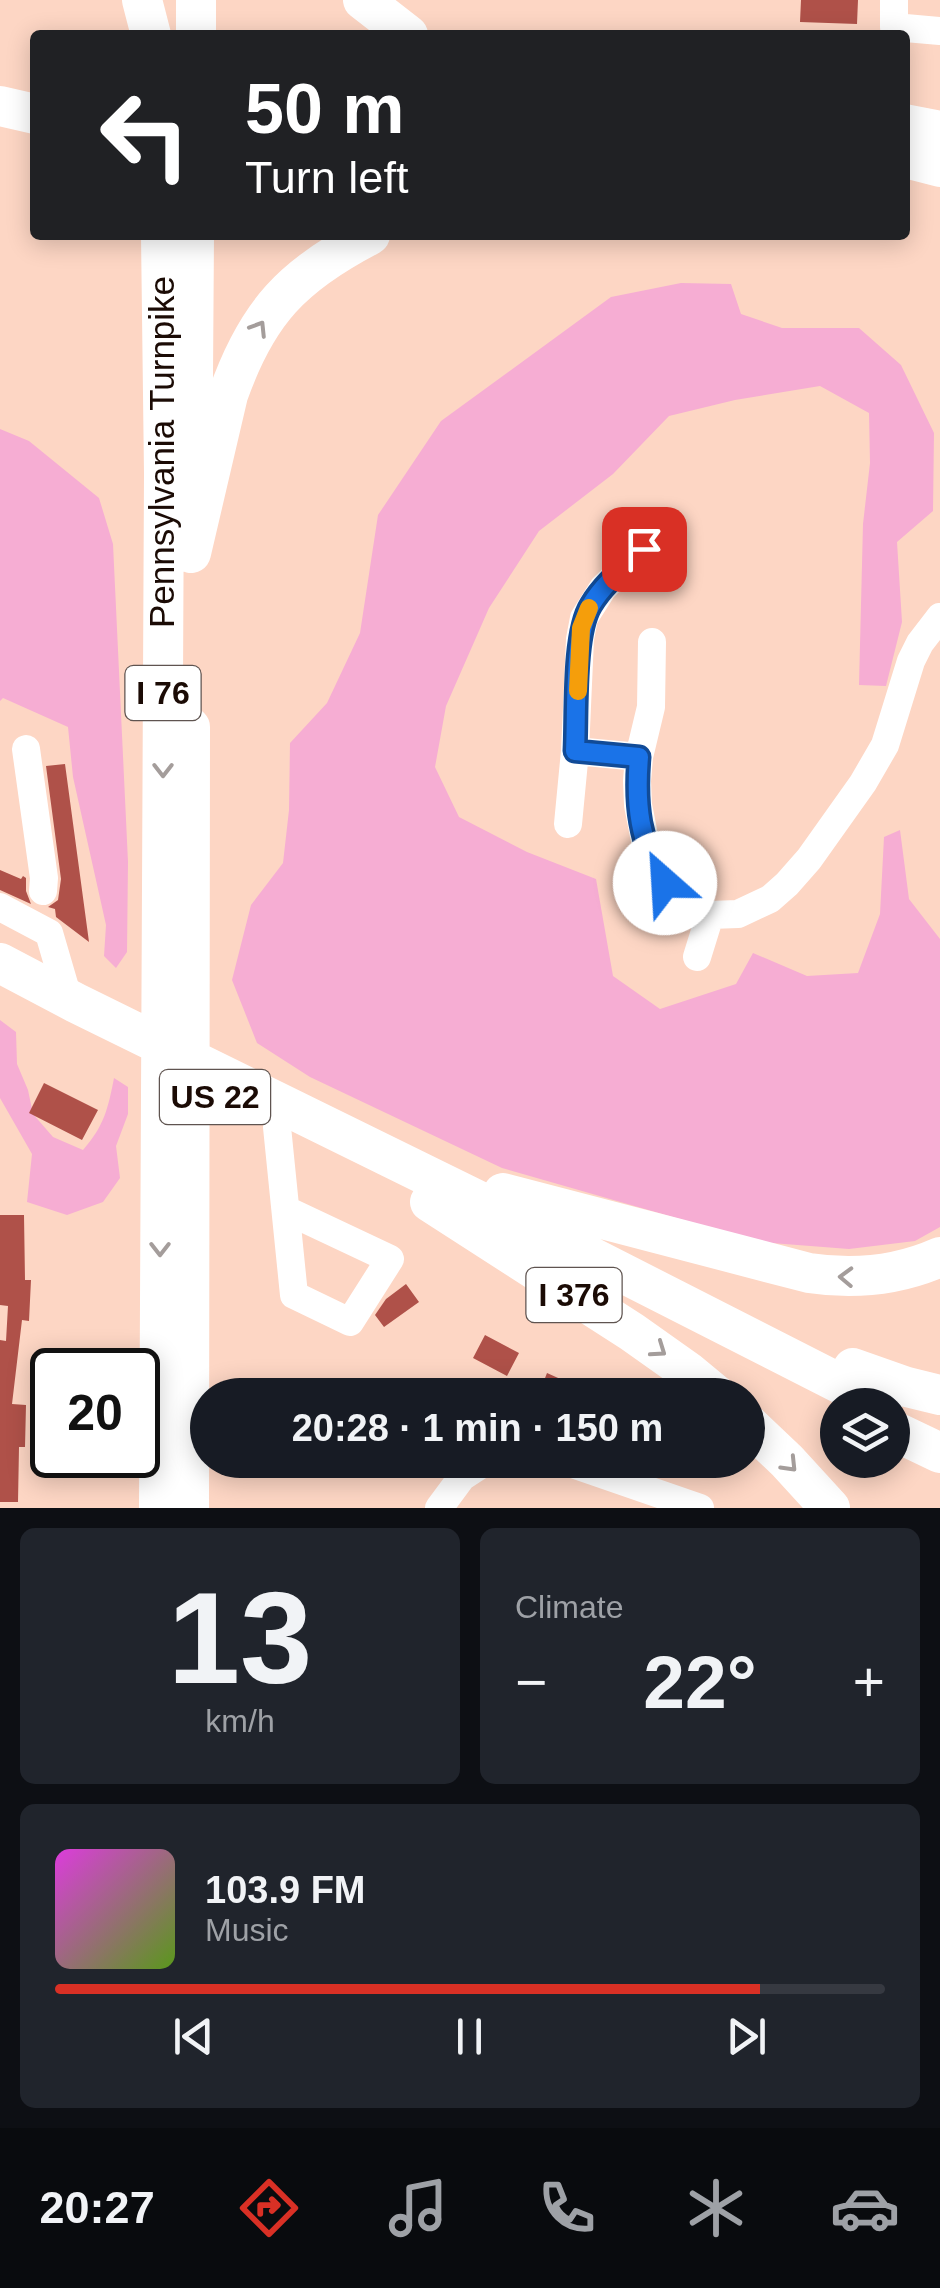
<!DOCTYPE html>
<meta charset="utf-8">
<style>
body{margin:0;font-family:Helvetica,sans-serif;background:#20242c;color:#f1f3f6;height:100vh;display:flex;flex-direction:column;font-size:38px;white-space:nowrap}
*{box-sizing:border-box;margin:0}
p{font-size:32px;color:#9ea1a6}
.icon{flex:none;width:55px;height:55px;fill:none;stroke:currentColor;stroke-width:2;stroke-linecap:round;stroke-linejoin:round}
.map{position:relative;height:1508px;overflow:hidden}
.sheet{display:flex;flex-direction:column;gap:20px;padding:20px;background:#0d0f14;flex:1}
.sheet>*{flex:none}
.hud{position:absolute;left:30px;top:30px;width:880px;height:210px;border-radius:10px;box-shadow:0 5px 25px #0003;background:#202124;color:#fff;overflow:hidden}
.buttons{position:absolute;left:820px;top:1388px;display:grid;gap:20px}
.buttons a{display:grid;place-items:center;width:90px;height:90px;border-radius:50%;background:#171b24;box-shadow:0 5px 25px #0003;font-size:50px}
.speed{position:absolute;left:30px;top:1348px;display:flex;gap:20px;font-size:50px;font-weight:700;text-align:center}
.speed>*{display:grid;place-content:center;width:130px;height:130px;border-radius:50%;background:#171b24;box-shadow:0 5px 25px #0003;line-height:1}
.speed .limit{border:5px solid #111;border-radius:15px;background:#fff;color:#111}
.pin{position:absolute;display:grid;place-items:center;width:85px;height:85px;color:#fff;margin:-42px;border-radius:20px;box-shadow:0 5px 15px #0006}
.me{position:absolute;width:110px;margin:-55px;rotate:334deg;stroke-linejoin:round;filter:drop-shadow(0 0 8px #0008)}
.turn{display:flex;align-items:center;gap:35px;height:210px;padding:0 50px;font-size:45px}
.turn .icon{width:130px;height:130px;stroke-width:2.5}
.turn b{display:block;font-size:70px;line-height:85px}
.big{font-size:75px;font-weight:700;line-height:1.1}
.sheet .widget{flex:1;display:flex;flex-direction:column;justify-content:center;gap:15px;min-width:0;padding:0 35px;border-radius:15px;background:#20242c}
.sheet .dial{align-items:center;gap:0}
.dial b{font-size:130px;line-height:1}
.song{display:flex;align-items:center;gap:30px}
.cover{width:120px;height:120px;border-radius:15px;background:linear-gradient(135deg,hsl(300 70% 55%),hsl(90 70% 35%))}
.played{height:10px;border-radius:5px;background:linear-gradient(90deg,#d93025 85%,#363941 85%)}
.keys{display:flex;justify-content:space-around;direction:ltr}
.heat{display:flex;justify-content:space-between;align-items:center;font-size:55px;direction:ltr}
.sheet .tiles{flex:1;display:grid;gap:20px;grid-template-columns:1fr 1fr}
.widget:last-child{grid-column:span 2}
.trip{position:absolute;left:190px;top:1378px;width:575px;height:100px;border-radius:50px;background:#171b24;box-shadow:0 5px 25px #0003;font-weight:700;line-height:100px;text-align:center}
.tab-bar{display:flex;height:160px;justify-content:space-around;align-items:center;background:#090b0e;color:#9ea1a6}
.tab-bar .icon{width:70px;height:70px}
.tab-bar .current{color:#d93025}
.tab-bar b{font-size:45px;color:#f1f3f6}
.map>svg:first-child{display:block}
</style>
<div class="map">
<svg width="940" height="1508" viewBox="0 0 940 1508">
<rect width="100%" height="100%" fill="#fdd6c4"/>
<path fill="#f6add3" d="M 681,283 L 731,284 L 741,314 L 782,328 L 859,328 L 901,365 L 934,433 L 933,511 L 897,542 L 902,622 L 886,686 L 859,685 L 863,524 L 870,463 L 869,413 L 820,386 L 735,400 L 669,416 L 613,474 L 539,531 L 489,608 L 446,706 L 435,767 L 459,817 L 527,852 L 596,879 L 613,976 L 660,1009 L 736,984 L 753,953 L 807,976 L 858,973 L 880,914 L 884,837 L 900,830 L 909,899 L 940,939 L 940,1227 L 915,1241 L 849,1249 L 760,1242 L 502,1168 L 310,1077 L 257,1043 L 232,980 L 251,905 L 283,863 L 289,810 L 290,743 L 327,703 L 360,633 L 378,515 L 441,421 L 611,297 Z
M 0,429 L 29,441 L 99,498 L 113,544 L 128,862 L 127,952 L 116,968 L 104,956 L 106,925 L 73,777 L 68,727 L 3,698 L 0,701 Z
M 0,1020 L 16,1032 L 17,1064 L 28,1090 L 33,1114 L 53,1137 L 83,1150 C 104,1126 108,1109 114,1078 L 128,1087 L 128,1114 L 116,1146 L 120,1178 L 103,1202 L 67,1215 L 27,1202 L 32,1154 L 0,1098 Z"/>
<path fill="#af5149" d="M 801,0 L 858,0 L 857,24 L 800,22 Z
M 65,764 L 89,942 L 56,917 L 55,909 L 48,907 L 58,900 L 61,879 L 46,766 Z
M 0,870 L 21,879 L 23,876 L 26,878 L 26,891 L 31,904 L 0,890 Z
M 44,1083 L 98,1110 L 82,1140 L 29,1113 Z
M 0,1215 L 24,1215 L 25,1280 L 31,1280 L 29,1321 L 22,1320 L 12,1404 L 26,1405 L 25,1447 L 19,1447 L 18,1502 L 0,1502 L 0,1340 L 6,1341 L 8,1306 L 0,1305 Z
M 406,1284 L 419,1302 L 384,1327 L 375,1315 L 386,1299 Z
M 485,1335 L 519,1353 L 507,1376 L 473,1358 Z
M 547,1373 L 567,1382 L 562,1395 L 548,1395 L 540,1391 Z
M 348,1460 L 377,1460 L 378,1475 L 348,1475 Z"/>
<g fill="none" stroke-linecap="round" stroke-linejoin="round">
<path stroke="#fff" stroke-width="28" d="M 894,0 L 894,27 L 940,31
M 652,642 L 651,707 L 639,757 L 637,781 L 638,805 L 647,851 L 665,883 L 689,906 L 710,915 L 738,914 L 770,899 L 787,884 L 809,859 L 863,783 L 885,745 L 911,661 L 920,643 L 940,617
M 26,749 L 44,878 L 43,891
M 639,757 L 575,751 L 580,639 L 584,618 L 603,588 L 644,549
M 568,824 L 575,751
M 0,907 L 49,933 L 68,998
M 697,957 L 710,915
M 277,1127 L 294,1295 L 350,1322 L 390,1259 L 286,1210
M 561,1460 L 700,1508
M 439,1508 L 462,1477 L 488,1460"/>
<path stroke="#fff" stroke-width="40" d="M 142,0 L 151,35
M 363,0 L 408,35
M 196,35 L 196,0
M 0,106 L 35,114
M 905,124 L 940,131
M 905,158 L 940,167
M 192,514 L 194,235
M 191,553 L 228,395 C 257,312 293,275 370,235
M 0,963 L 76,1003 L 554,1238 L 882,1405
M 503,1193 L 809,1273 C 855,1280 897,1276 940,1257
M 430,1202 L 632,1332 L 687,1371 L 716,1395
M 853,1368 L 907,1387 L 940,1395
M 748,1424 L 787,1461 L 830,1508
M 892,1430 L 940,1453
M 159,1508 L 164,474 L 161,235
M 189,1508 L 190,727"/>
</g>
<defs><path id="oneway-chevron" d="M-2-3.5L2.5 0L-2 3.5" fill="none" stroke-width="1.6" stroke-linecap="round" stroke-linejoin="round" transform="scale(2.5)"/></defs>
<g stroke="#a49d9b">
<use href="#oneway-chevron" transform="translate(259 328) rotate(-58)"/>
<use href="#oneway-chevron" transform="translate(163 770) rotate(90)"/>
<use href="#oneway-chevron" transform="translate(160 1249) rotate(90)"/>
<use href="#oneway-chevron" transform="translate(846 1277) rotate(-178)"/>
<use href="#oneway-chevron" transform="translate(659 1350) rotate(35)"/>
<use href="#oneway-chevron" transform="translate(790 1465) rotate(46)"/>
</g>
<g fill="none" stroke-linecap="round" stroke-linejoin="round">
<g stroke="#114b97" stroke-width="25">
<path id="route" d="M 644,549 C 625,567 604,583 591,605 C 573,634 577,714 575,751 L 639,757 C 635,803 639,844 665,883"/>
</g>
<use href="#route" stroke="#1a73e8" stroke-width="18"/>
<path stroke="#f59e0b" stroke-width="18" d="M 578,691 L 581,628 L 589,608"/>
</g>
<g text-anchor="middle" stroke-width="8" stroke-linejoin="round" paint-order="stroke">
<g fill="#fff" stroke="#5f5450" stroke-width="2.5">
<rect x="125.5" y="666" width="75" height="54" rx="8"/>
<rect x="160" y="1070" width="110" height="54" rx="8"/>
<rect x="526.5" y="1268" width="95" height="54" rx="8"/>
</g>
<g font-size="32" font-weight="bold" fill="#1b0b05">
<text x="163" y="704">I 76</text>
<text x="215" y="1108">US 22</text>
<text x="574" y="1306">I 376</text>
</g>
<g font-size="35" fill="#1b0b05" stroke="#fff">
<text transform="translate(162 452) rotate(-90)" y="12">Pennsylvania Turnpike</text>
</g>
</g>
</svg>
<div class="buttons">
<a><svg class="icon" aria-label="layers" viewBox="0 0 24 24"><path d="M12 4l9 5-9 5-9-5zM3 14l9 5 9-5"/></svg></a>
</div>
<div class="speed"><div class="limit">20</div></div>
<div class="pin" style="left:644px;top:549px;background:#d93025"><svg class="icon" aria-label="arrive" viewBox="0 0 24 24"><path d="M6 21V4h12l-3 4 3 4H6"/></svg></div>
<svg class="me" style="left:665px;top:883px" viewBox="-20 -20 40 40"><circle r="19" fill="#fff"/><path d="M0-13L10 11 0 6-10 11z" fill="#1a73e8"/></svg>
<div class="trip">20:28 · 1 min · 150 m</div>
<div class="hud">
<div class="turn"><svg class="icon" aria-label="left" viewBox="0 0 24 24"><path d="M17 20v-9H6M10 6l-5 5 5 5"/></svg><div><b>50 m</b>Turn left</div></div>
</div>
</div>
<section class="sheet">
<div class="tiles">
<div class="widget dial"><b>13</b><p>km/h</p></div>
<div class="widget"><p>Climate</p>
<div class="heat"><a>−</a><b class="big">22°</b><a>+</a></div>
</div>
<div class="widget">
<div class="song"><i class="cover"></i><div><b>103.9 FM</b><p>Music</p></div></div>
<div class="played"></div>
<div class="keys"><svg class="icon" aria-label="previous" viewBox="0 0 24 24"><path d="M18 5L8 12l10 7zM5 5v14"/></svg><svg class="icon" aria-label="pause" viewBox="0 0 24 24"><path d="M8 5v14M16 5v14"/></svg><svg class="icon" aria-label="next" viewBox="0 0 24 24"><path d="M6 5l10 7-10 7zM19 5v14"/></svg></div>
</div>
</div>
</section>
<nav class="tab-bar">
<b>20:27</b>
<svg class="icon current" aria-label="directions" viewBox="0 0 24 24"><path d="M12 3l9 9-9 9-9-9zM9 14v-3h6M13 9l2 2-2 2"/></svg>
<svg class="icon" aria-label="music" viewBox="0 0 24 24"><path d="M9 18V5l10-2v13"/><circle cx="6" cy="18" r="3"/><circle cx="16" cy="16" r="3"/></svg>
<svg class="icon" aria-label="phone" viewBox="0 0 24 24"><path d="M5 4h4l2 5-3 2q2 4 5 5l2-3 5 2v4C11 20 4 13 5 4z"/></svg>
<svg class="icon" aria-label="climate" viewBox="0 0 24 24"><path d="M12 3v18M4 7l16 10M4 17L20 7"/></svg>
<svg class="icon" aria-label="car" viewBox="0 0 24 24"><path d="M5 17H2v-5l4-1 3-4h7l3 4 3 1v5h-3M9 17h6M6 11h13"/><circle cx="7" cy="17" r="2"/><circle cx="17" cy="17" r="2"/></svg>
</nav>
